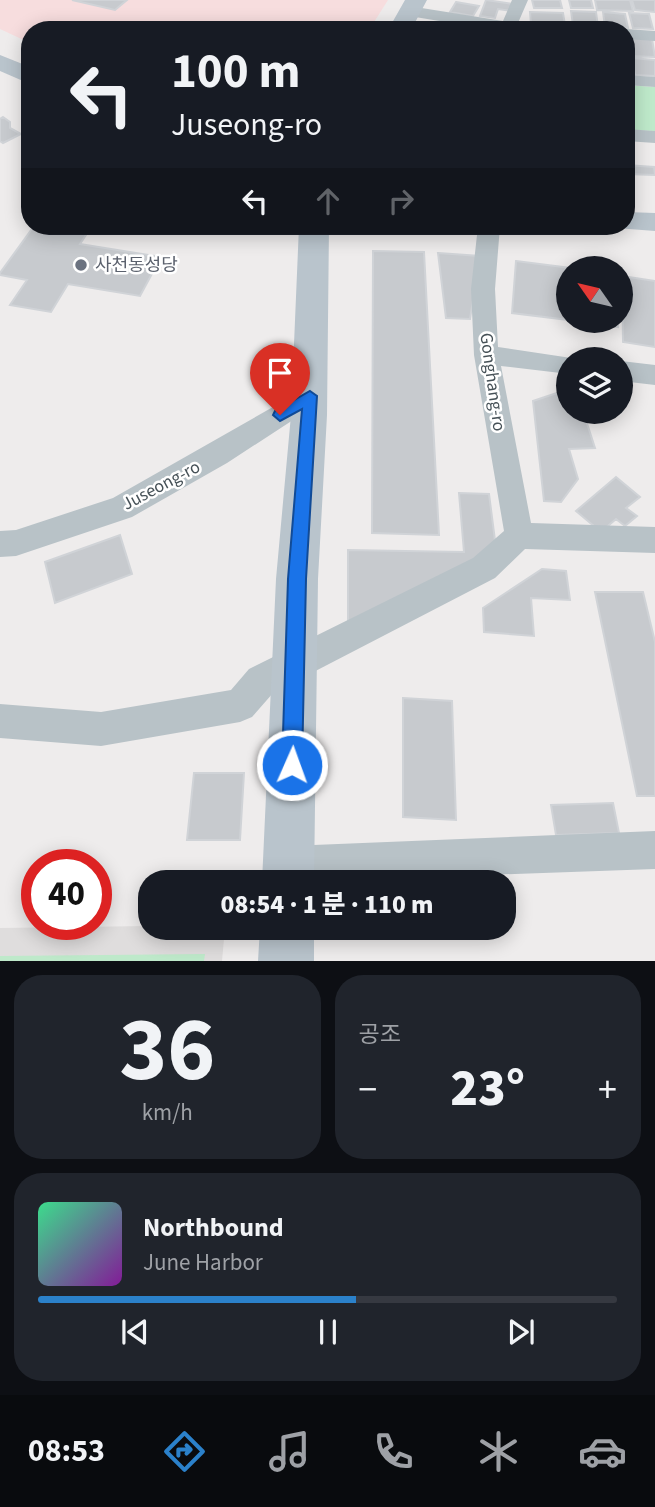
<!DOCTYPE html>
<html lang="ko">
<meta charset="utf-8">
<style>
body{margin:0;font-family:"Source Sans 3","Noto Sans KR",sans-serif;background:#20242c;color:#f1f3f6;height:100vh;display:flex;flex-direction:column;font-size:26px;white-space:nowrap}
*{box-sizing:border-box;margin:0}
p{font-size:23px;color:#9ea1a6}
.icon{flex:none;width:38px;height:38px;fill:none;stroke:currentColor;stroke-width:2;stroke-linecap:round;stroke-linejoin:round}
.map{position:relative;height:961px;overflow:hidden}
.side{display:flex;flex-direction:column;gap:14px;padding:14px;background:#0d0f14;flex:1}
.side>*{flex:none}
.guide{position:absolute;left:21px;top:21px;width:614px;height:214px;border-radius:28px;box-shadow:0 4px 18px #0003;background:#171b24;color:#f1f3f6;overflow:hidden}
.needle{width:46px;rotate:304deg}
.tools{position:absolute;left:556px;top:256px;display:grid;gap:14px}
.tools a{display:grid;place-items:center;width:77px;height:77px;border-radius:50%;background:#171b24;box-shadow:0 4px 18px #0003;font-size:35px}
.speed{position:absolute;left:21px;top:849px;display:flex;gap:14px;font-size:35px;font-weight:700;text-align:center}
.speed>*{display:grid;place-content:center;width:91px;height:91px;border-radius:50%;background:#171b24;box-shadow:0 4px 18px #0003;line-height:1}
.speed .limit{border:10px solid #d22;background:#fff;color:#111}
.pin{position:absolute;display:grid;place-items:center;width:60px;height:60px;color:#fff;margin:-72px -30px;border-radius:50% 50% 50% 0;rotate:-45deg;box-shadow:0 0 7px #0007}
.pin .icon{rotate:45deg}
.me{position:absolute;width:77px;margin:-38px;rotate:2deg;stroke-linejoin:round;filter:drop-shadow(0 0 5px #0008)}
.turn{display:flex;align-items:center;gap:24px;height:147px;padding:0 35px;font-size:32px}
.turn .icon{width:91px;height:91px;stroke-width:2.5}
.turn b{display:block;font-size:49px;line-height:60px}
.lanes{display:flex;align-items:center;height:66px;padding:0 35px;background:#0003;justify-content:center;gap:35px;direction:ltr}
.lanes .off{opacity:.35}
.big{font-size:52px;font-weight:800;line-height:1.1}
.side .tile{flex:1;display:flex;flex-direction:column;justify-content:center;gap:10px;min-width:0;padding:0 24px;border-radius:28px;background:#20242c}
.side .dial{align-items:center;gap:0}
.dial b{font-size:91px;line-height:1}
.song{display:flex;align-items:center;gap:21px}
.cover{width:84px;height:84px;border-radius:10px;background:linear-gradient(135deg,hsl(150 70% 55%),hsl(290 70% 35%))}
.played{height:7px;border-radius:4px;background:linear-gradient(90deg,#2b81ca 55%,#363941 55%)}
.keys{display:flex;justify-content:space-around;direction:ltr}
.heat{display:flex;justify-content:space-between;align-items:center;font-size:38px;direction:ltr}
.side .tiles{flex:1;display:grid;gap:14px;grid-template-columns:1fr 1fr}
.tile:last-child{grid-column:span 2}
.trip{position:absolute;left:138px;top:870px;width:378px;height:70px;border-radius:28px;background:#171b24;box-shadow:0 4px 18px #0003;font-weight:800;line-height:70px;text-align:center}
.tab-bar{display:flex;height:112px;justify-content:space-around;align-items:center;background:#090b0e;color:#9ea1a6}
.tab-bar .icon{width:49px;height:49px}
.tab-bar .active{color:#2b81ca}
.tab-bar b{font-size:32px;color:#f1f3f6}
.map>svg:first-child{display:block}
</style>
<div class="map">
<svg width="655" height="961" viewBox="0 0 655 961">
<rect width="100%" height="100%" fill="#eeecec"/>
<path fill="#dfdddd" d="M 150,926 L 225,928 L 222,961 L 0,961 L 0,928 Z"/>
<path fill="#f7ddde" d="M 0,0 L 388,0 L 369,30 L 30,30 L 30,43 L 0,29 Z"/>
<path fill="#bee9ca" d="M 626,85 L 655,87 L 655,131 L 627,130 Z
M 205,954 L 204,961 L 0,961 L 0,956 Z"/>
<path fill="#c7cace" stroke="#d0d3d7" stroke-width="2" d="M 72,0 L 127,0 L 115,10 Z
M 486,0 L 514,4 L 511,11 L 498,9 L 495,18 L 480,16 Z
M 532,0 L 560,0 L 562,8 L 534,8 Z
M 569,0 L 591,0 L 593,8 L 571,8 Z
M 595,0 L 630,0 L 633,11 L 597,10 Z
M 632,0 L 655,0 L 655,12 L 635,10 Z
M 456,2 L 479,6 L 473,16 L 450,12 Z
M 571,11 L 596,12 L 598,27 L 573,25 Z
M 530,12 L 563,13 L 565,25 L 531,24 Z
M 603,12 L 625,14 L 628,28 L 605,26 Z
M 629,13 L 649,14 L 653,29 L 633,28 Z
M 626,38 L 652,39 L 655,57 L 629,56 Z
M 632,58 L 655,60 L 655,76 L 635,75 Z
M 3,117 L 10,122 L 10,128 L 21,134 L 3,143 L 0,141 L 0,119 Z
M 626,165 L 654,167 L 655,175 L 626,174 Z
M 34,226 L 92,226 L 80,244 L 161,257 L 140,296 L 68,284 L 51,312 L 10,305 L 27,280 L 0,275 L 0,273 Z
M 373,251 L 424,252 L 439,535 L 372,533 Z
M 438,253 L 480,256 L 470,319 L 446,318 Z
M 516,261 L 571,268 L 569,268 L 569,320 L 512,313 Z
M 622,276 L 655,281 L 655,347 L 623,342 Z
M 569,320 L 618,320 L 618,327 Z
M 569,389 L 569,411 L 583,411 L 595,448 L 569,449 L 578,479 L 561,502 L 544,501 L 533,401 Z
M 616,477 L 640,497 L 626,508 L 637,516 L 625,526 L 616,519 L 601,532 L 576,511 Z
M 459,493 L 489,494 L 497,556 L 348,625 L 348,550 L 464,552 Z
M 120,535 L 132,574 L 55,603 L 45,562 Z
M 542,569 L 566,571 L 570,600 L 531,598 L 534,636 L 484,632 L 483,608 Z
M 595,592 L 643,592 L 655,642 L 655,796 L 637,796 Z
M 403,698 L 452,701 L 456,820 L 403,817 Z
M 194,773 L 244,773 L 240,840 L 187,840 Z
M 613,803 L 619,833 L 556,835 L 551,805 Z
M 239,876 L 239,882 L 169,882 L 170,877 Z"/>
<g fill="none" stroke-linecap="round" stroke-linejoin="round">
<path fill="#b8c2c7" fill-rule="evenodd" d="M 512,0 L 528,0 L 518,23 L 559,25 L 567,30 L 494,30 L 409,16 L 401,11 L 409,6 L 503,21 Z
M 626,29 L 655,31 L 655,41 L 626,39 L 626,30 L 623,30 Z
M 626,75 L 655,77 L 655,87 L 626,85 Z
M 626,129 L 655,131 L 655,143 L 626,141 Z
M 478,226 L 500,226 L 495,289 L 498,347 L 578,359 L 569,359 L 569,374 L 501,366 L 531,523 L 655,527 L 655,553 L 525,549 L 495,578 L 273,693 L 252,717 L 240,722 L 101,746 L 0,738 L 0,704 L 101,712 L 231,690 L 249,669 L 473,558 L 504,531 L 474,355 L 471,289 Z
M 621,361 L 655,365 L 655,385 L 621,381 Z
M 310,386 L 319,389 L 323,396 L 319,403 L 227,463 L 132,517 L 16,556 L 0,557 L 0,531 L 16,530 L 113,498 Z
M 655,831 L 655,869 L 284,882 L 276,878 L 270,865 L 276,852 L 289,846 Z"/>
<path fill="#b9c4cc" fill-rule="evenodd" d="M 405,0 L 427,0 L 411,30 L 388,30 Z
M 0,55 L 30,67 L 30,84 L 0,71 Z
M 626,212 L 655,213 L 655,231 L 616,228 L 614,226 L 626,226 Z
M 299,226 L 329,226 L 327,415 L 318,579 L 314,882 L 262,882 L 276,579 L 291,415 Z
M 260,928 L 314,928 L 314,961 L 258,961 Z"/>
</g>
<path fill="#1a73e8" stroke="#114b97" stroke-width="2" d="M 310,391 L 317,396 L 306,579 L 302,765 L 299,772 L 292,775 L 284,772 L 282,765 L 288,579 L 302,409 L 280,421 L 273,415 L 275,411 Z"/>
<circle fill="#6b7280" stroke="#fff" stroke-width="2.5" cx="81" cy="265" r="7"/>
<g text-anchor="middle" stroke-width="5" stroke-linejoin="round" paint-order="stroke">
<g font-size="18" fill="#5b616d" stroke="#fff" text-anchor="start">
<text x="95" y="271">사천동성당</text>
</g>
<g font-size="18" fill="#465157" stroke="#fff">
<text transform="translate(493 382) rotate(82)" y="6">Gonghang-ro</text>
<text transform="translate(161 485) rotate(-28)" y="6">Juseong-ro</text>
</g>
</g>
</svg>
<div class="tools">
<a><svg class="needle" viewBox="-14 -14 28 28"><path d="M0-13l5 13h-10z" fill="#e53935"/><path d="M0 13l5-13h-10z" fill="#9ea1a6"/></svg></a>
<a><svg class="icon" aria-label="layers" viewBox="0 0 24 24"><path d="M12 4l9 5-9 5-9-5zM3 14l9 5 9-5"/></svg></a>
</div>
<div class="speed"><div class="limit">40</div></div>
<div class="pin" style="left:280px;top:415px;background:#d93025"><svg class="icon" aria-label="arrive" viewBox="0 0 24 24"><path d="M6 21V4h12l-3 4 3 4H6"/></svg></div>
<svg class="me" style="left:292px;top:765px" viewBox="-20 -20 40 40"><circle r="17" fill="#1a73e8" stroke="#fff" stroke-width="3"/><path d="M0-11L8 9 0 5-8 9z" fill="#fff"/></svg>
<div class="trip">08:54 · 1 분 · 110 m</div>
<div class="guide">
<div class="turn"><svg class="icon" aria-label="left" viewBox="0 0 24 24"><path d="M17 20v-9H6M10 6l-5 5 5 5"/></svg><div><b>100 m</b>Juseong-ro</div></div>
<div class="lanes"><svg class="icon" aria-label="left" viewBox="0 0 24 24"><path d="M17 20v-9H6M10 6l-5 5 5 5"/></svg><svg class="icon off" aria-label="ahead" viewBox="0 0 24 24"><path d="M12 20V5M6 11l6-6 6 6"/></svg><svg class="icon off" aria-label="right" viewBox="0 0 24 24"><path d="M7 20v-9h11M14 6l5 5-5 5"/></svg></div>
</div>
</div>
<section class="side">
<div class="tiles">
<div class="tile dial"><b>36</b><p>km/h</p></div>
<div class="tile"><p>공조</p>
<div class="heat"><a>−</a><b class="big">23°</b><a>+</a></div>
</div>
<div class="tile">
<div class="song"><i class="cover"></i><div><b>Northbound</b><p>June Harbor</p></div></div>
<div class="played"></div>
<div class="keys"><svg class="icon" aria-label="previous" viewBox="0 0 24 24"><path d="M18 5L8 12l10 7zM5 5v14"/></svg><svg class="icon" aria-label="pause" viewBox="0 0 24 24"><path d="M8 5v14M16 5v14"/></svg><svg class="icon" aria-label="next" viewBox="0 0 24 24"><path d="M6 5l10 7-10 7zM19 5v14"/></svg></div>
</div>
</div>
</section>
<nav class="tab-bar">
<b>08:53</b>
<svg class="icon active" aria-label="directions" viewBox="0 0 24 24"><path d="M12 3l9 9-9 9-9-9zM9 14v-3h6M13 9l2 2-2 2"/></svg>
<svg class="icon" aria-label="music" viewBox="0 0 24 24"><path d="M9 18V5l10-2v13"/><circle cx="6" cy="18" r="3"/><circle cx="16" cy="16" r="3"/></svg>
<svg class="icon" aria-label="phone" viewBox="0 0 24 24"><path d="M5 4h4l2 5-3 2q2 4 5 5l2-3 5 2v4C11 20 4 13 5 4z"/></svg>
<svg class="icon" aria-label="climate" viewBox="0 0 24 24"><path d="M12 3v18M4 7l16 10M4 17L20 7"/></svg>
<svg class="icon" aria-label="car" viewBox="0 0 24 24"><path d="M5 17H2v-5l4-1 3-4h7l3 4 3 1v5h-3M9 17h6M6 11h13"/><circle cx="7" cy="17" r="2"/><circle cx="17" cy="17" r="2"/></svg>
</nav>
